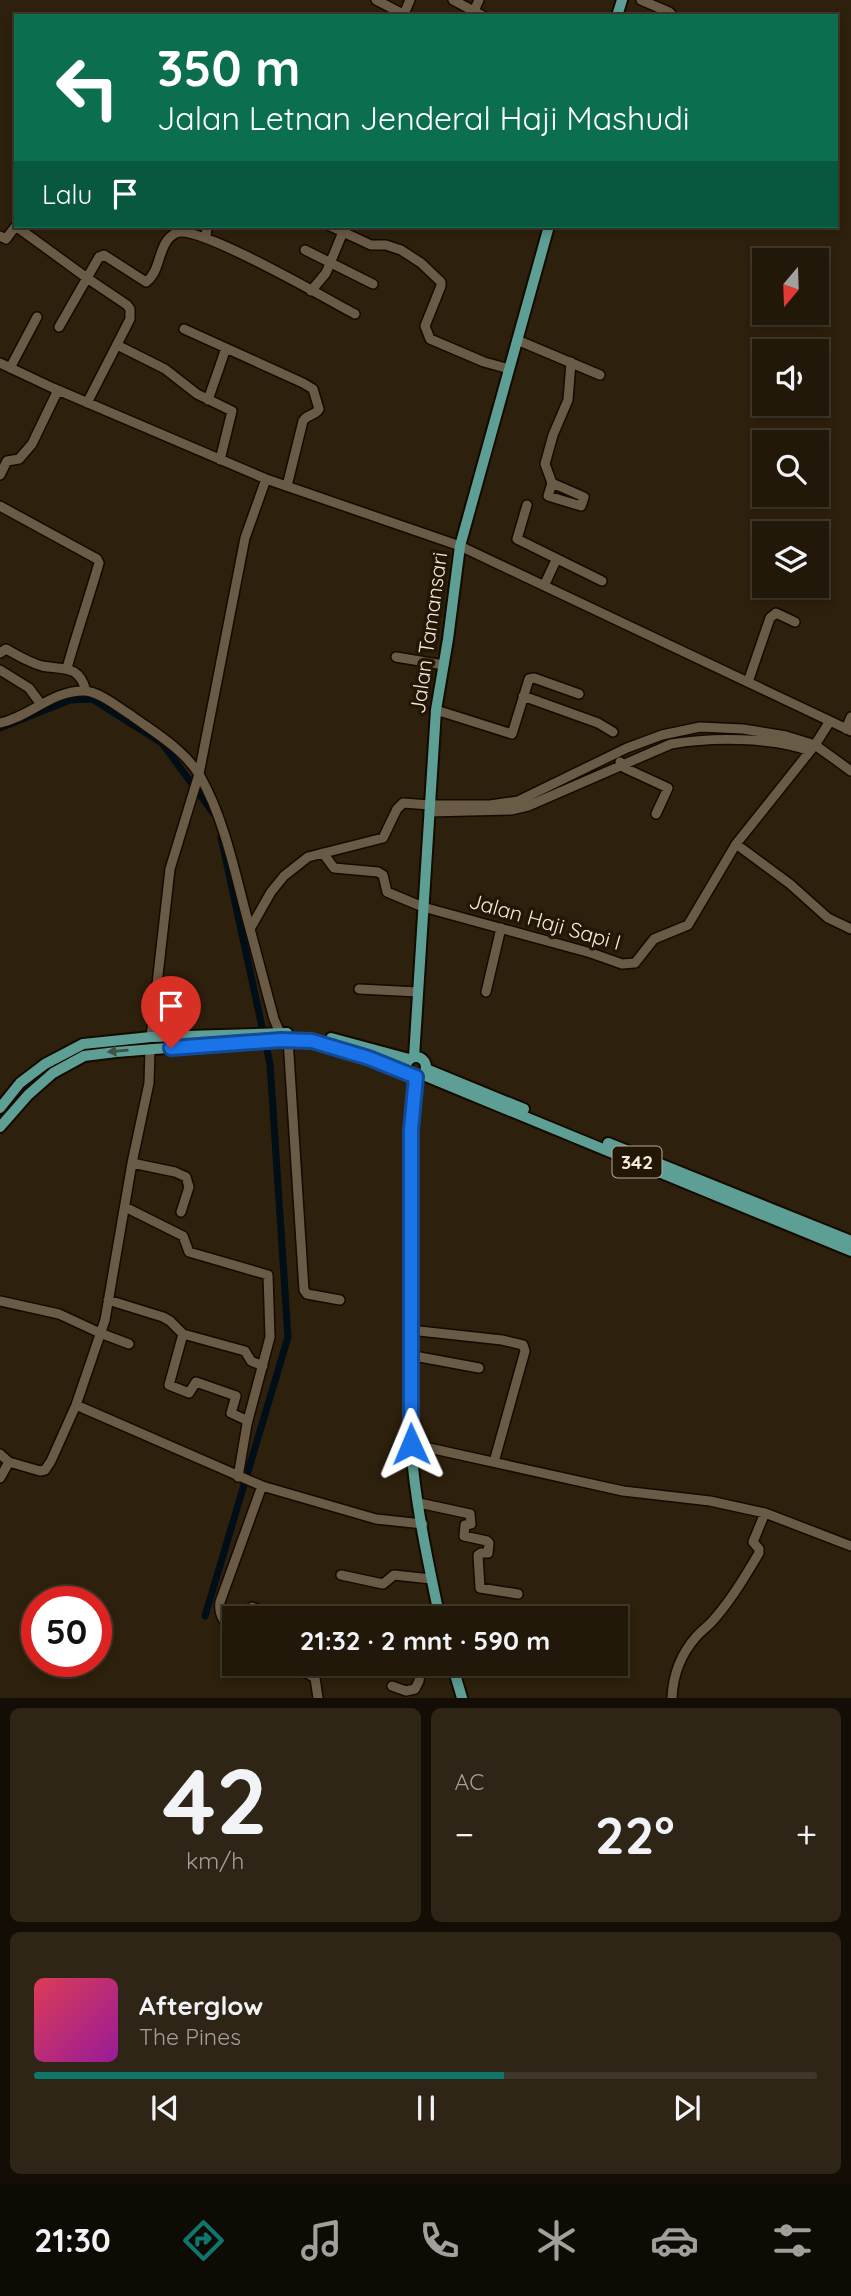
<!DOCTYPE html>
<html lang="id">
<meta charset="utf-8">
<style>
body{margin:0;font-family:Quicksand,sans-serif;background:#2e2517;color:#f1f3f6;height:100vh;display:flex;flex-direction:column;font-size:26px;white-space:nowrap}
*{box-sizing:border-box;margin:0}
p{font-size:23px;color:#a2a09c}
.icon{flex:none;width:38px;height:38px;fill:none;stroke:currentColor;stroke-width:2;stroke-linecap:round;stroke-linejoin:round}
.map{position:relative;height:1698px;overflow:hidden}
.sheet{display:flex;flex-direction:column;gap:10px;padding:10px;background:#130d05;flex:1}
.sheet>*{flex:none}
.banner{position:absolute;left:14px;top:14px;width:824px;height:214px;border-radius:0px;box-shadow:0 4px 10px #0003,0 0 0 2px #3f372a;background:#0b6e4f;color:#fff;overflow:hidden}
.needle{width:46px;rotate:199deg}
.controls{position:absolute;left:752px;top:248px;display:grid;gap:14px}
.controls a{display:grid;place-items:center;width:77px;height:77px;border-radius:0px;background:#221809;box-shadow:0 4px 10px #0003,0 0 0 2px #3f372a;font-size:35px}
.speed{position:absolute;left:21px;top:1586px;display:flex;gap:14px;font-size:35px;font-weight:700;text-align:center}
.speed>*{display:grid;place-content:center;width:91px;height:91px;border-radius:50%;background:#221809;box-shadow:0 4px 10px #0003,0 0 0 2px #3f372a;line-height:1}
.speed .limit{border:10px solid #d22;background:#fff;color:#111}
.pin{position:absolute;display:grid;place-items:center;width:60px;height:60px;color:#fff;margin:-72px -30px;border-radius:50% 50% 50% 0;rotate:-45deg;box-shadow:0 0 7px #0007}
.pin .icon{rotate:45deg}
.me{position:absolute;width:77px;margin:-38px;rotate:359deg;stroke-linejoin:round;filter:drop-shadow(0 0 5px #0008)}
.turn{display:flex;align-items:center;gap:24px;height:147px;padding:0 28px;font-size:32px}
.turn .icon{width:91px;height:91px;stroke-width:2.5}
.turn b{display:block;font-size:49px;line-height:60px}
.then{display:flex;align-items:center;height:66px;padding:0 28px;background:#0003;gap:14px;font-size:26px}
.big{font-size:52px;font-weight:700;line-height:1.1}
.sheet .tile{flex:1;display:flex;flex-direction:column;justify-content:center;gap:10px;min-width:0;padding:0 24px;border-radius:10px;background:#2e2517}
.sheet .dial{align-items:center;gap:0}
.dial b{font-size:91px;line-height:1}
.song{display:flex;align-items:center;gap:21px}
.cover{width:84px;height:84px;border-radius:10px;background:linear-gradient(135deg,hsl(350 70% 55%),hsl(300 70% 35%))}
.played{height:7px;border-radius:4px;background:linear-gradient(90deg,#0f766e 60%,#3f372a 60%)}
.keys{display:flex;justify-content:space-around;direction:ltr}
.heat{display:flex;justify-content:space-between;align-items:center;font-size:38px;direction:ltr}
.sheet .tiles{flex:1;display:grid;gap:10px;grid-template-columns:1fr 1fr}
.tile:last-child{grid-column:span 2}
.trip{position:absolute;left:222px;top:1606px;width:406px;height:70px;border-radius:0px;background:#221809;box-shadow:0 4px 10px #0003,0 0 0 2px #3f372a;font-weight:700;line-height:70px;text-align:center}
.tabs{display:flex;height:112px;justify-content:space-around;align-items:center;background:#0e0a04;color:#a2a09c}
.tabs .icon{width:49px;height:49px}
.tabs .current{color:#0f766e}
.tabs b{font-size:32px;color:#f1f3f6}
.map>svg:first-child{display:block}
</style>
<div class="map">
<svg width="851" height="1698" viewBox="0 0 851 1698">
<rect width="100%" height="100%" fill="#2d200c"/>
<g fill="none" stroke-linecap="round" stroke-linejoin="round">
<path stroke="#000e17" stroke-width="7" d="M 0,728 L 70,700 L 92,699 L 162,743 L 217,818
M 205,1616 L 288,1337 L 270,1064 L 221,837"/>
<g stroke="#150900" stroke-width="12">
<path id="minor" d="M 376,0 L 407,16
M 453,0 L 483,16
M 641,0 L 669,12 L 673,16
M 474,11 L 479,0
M 404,14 L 410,0
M 330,226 L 343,232 L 345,226
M 0,236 L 6,239 L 15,227 L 17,227 L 87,278 L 99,257 L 104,255 L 146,282 C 162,271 157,242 176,233 C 197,223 328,300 355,314
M 206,237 L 207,226
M 305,250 L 373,284
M 311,291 L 326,273 L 343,232 L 371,245 L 386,245 L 401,250 L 421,263 L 441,282 L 441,286 L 425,326 L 430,339 L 484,362 L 509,369
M 59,327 L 87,278 L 127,305 L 130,309 L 130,319 L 87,403
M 184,329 L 303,383 L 313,389 L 319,409 C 315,416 307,414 303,421 L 287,486
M 517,340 L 600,375
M 117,345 L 165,369 L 197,394 L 232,411 L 220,460
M 0,363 L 53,388 L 266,479 L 460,546 L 851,731
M 10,368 L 37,317
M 208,400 L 226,348
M 0,475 L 7,461 L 19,459 L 32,444 L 58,390
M 552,483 L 548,496 L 581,506 L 584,497 L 552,483 L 545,464 L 553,435 L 568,400 L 571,362
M 527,505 L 517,539 L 602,581
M 0,506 L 97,559 L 99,563 C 89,598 77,632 67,668
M 544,586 L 556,560
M 0,653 L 6,649 C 17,655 30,663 42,666 C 63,670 79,664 86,691
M 396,657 L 444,665
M 0,670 L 29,688 L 40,703
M 748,682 L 770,618 L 776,613 L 795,622
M 523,696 L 598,723 L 613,732
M 436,710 L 512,734 L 529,679 L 534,678 L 579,694
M 0,723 C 30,717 52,690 85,691 C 100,692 119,708 132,716 C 155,733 185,750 200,776 C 226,822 236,879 250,929
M 846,729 L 851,717
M 620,762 L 620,765 L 627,769 L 668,788 L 656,814
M 429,812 L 511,810 L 528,806 L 671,744 C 711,737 773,737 810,751
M 736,844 L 790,884 L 828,918 L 851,929
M 323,853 L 334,868 L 378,872 L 383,875 L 387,892 L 423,907 L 591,953 L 622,964 L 635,963 L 654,939 L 688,925 L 736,844 L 815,745 L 830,721
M 359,989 L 418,992
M 486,992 L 501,928
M 280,1033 L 274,1019 L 250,929 L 271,892 L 284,876 L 308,857 L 383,838 L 397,809 L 403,803 L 430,805 L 490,805 L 518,801 L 627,748 L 662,735 L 700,727 L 743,729 L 786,736 L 815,745 L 851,771
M 151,1037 L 170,869 L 199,774 L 245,538 L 266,479
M 288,1039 L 304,1290 L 307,1294 L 340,1300
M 132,1163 L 175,1172 L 186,1177 L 189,1187 L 181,1212
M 125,1207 L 183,1236 L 189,1252 L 268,1275 L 270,1337 L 247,1424
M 108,1300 L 163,1317 L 170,1321 L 183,1334 L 245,1351 L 251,1361 L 263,1366
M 0,1301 L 59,1314 L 100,1333 L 129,1344
M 410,1330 L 502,1340 L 523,1345 L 525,1351 L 494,1462
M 183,1334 L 169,1385 L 189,1393 L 196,1382 L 236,1396 L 231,1413 L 246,1420 L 247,1424 L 238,1477
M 409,1355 L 479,1368
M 76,1405 L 262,1486 L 376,1519 L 423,1524
M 411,1444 L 623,1491 L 710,1501 L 765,1513 L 851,1546
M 0,1454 L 9,1462 L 40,1471 L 45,1470 L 51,1461 L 76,1405 L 105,1320 L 132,1163 L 149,1083 L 150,1049
M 0,1478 L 9,1462
M 419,1503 L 470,1514 L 471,1524 L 465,1525 L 464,1536 L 487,1541 L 489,1543 L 488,1553 L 481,1553 L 478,1555 L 480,1588 L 518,1594
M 341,1575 L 383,1584 L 394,1575 L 431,1579
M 243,1619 L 252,1607 L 279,1619
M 234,1631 C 225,1624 218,1615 220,1602 L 262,1486
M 292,1664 L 315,1678 L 318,1698
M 409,1664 L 438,1668 L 451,1664
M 392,1686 L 406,1691 L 415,1689 L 419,1681 L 421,1667
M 672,1698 C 673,1675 681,1654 696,1637 C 702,1630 710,1625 716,1617 C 733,1597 746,1575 759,1553 L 759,1549 L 753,1542 L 765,1513"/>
</g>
<g stroke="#150900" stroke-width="14">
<path id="major" d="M 617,16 L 622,0
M 331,1038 L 409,1059
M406 1067a10 10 0 1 1 20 0a10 10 0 1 1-20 0Z
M 414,1057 L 436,710 L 448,639 L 460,546 L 549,226
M 426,1069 L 524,1109
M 423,1075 L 851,1251
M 416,1077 C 407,1137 412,1198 412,1258 C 412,1320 407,1383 411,1445 C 415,1503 428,1562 440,1619
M 0,1108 L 20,1083 L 45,1064 L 83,1044 L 151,1037 L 287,1033
M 0,1127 L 28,1095 L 53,1073 L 84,1056 L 116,1052 L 280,1039 C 327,1039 365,1057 408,1072
M 608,1143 L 851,1241
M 452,1664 L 462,1698"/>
</g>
<use href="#minor" stroke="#6a5b46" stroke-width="9"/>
<use href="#major" stroke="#5d9e95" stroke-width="10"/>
</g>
<defs><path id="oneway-solid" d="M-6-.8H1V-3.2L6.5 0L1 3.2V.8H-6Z" transform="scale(1.75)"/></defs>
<use fill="#3d5345" href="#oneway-solid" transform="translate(118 1051) rotate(175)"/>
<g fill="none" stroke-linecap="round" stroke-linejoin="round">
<g stroke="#114b97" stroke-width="18">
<path id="route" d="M 171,1048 L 281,1040 L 312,1041 L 369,1058 L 416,1077 L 411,1130 L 411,1444"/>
</g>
<use href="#route" stroke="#1a73e8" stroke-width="12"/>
</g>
<g text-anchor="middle" stroke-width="7" stroke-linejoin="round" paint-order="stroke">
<rect fill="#231604" stroke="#b5aa9d" stroke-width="2" x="612.5" y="1146.5" width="49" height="31" rx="5"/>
<g font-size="19" font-weight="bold" fill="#f3eade">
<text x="637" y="1169">342</text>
</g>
<g font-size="21" fill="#f3eade" stroke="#231604">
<text transform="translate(429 633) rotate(-82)" y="7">Jalan Tamansari</text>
<text transform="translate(545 922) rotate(16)" y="7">Jalan Haji Sapi I</text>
</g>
</g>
</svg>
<div class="controls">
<a><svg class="needle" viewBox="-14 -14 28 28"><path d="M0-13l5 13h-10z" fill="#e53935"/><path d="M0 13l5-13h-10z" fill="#a2a09c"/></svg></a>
<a><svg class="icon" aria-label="sound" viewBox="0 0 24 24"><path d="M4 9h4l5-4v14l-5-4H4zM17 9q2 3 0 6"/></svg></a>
<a><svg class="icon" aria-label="search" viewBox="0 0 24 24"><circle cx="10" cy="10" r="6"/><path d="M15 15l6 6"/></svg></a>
<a><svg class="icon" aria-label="layers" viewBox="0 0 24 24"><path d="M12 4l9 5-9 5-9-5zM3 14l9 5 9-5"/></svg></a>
</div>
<div class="speed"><div class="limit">50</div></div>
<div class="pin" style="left:171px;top:1048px;background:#d93025"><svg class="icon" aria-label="arrive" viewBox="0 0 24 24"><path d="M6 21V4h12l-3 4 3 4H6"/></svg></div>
<svg class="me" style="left:411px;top:1444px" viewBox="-20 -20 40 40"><path d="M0-17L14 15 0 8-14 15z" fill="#1a73e8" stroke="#fff" stroke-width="4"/></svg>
<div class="trip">21:32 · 2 mnt · 590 m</div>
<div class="banner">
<div class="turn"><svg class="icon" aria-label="left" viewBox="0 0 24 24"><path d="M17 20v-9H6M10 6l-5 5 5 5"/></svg><div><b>350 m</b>Jalan Letnan Jenderal Haji Mashudi</div></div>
<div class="then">Lalu<svg class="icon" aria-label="arrive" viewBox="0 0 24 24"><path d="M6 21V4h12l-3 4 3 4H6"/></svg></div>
</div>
</div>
<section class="sheet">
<div class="tiles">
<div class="tile dial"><b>42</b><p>km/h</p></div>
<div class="tile"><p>AC</p>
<div class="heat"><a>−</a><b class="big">22°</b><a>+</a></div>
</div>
<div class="tile">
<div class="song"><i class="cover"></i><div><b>Afterglow</b><p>The Pines</p></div></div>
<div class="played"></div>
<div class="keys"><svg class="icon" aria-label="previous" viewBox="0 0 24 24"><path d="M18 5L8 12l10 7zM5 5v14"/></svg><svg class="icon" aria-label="pause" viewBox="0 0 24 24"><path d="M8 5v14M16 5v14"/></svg><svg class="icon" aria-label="next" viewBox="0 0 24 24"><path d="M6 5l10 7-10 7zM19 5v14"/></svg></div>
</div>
</div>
</section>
<nav class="tabs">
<b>21:30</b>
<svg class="icon current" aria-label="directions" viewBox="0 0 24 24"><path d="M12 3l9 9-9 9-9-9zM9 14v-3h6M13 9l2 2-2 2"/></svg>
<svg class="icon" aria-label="music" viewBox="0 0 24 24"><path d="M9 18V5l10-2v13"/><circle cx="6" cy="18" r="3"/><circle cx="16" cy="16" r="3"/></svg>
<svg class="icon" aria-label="phone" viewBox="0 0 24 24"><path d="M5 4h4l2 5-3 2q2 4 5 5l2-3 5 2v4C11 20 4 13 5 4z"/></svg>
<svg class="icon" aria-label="climate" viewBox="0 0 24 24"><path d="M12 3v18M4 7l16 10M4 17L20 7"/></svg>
<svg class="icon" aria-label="car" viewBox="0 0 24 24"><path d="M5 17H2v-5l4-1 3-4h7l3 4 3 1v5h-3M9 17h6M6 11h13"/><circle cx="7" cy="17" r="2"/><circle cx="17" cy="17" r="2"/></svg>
<svg class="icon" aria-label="filters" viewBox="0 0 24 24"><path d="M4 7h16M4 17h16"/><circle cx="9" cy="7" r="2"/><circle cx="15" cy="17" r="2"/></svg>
</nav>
